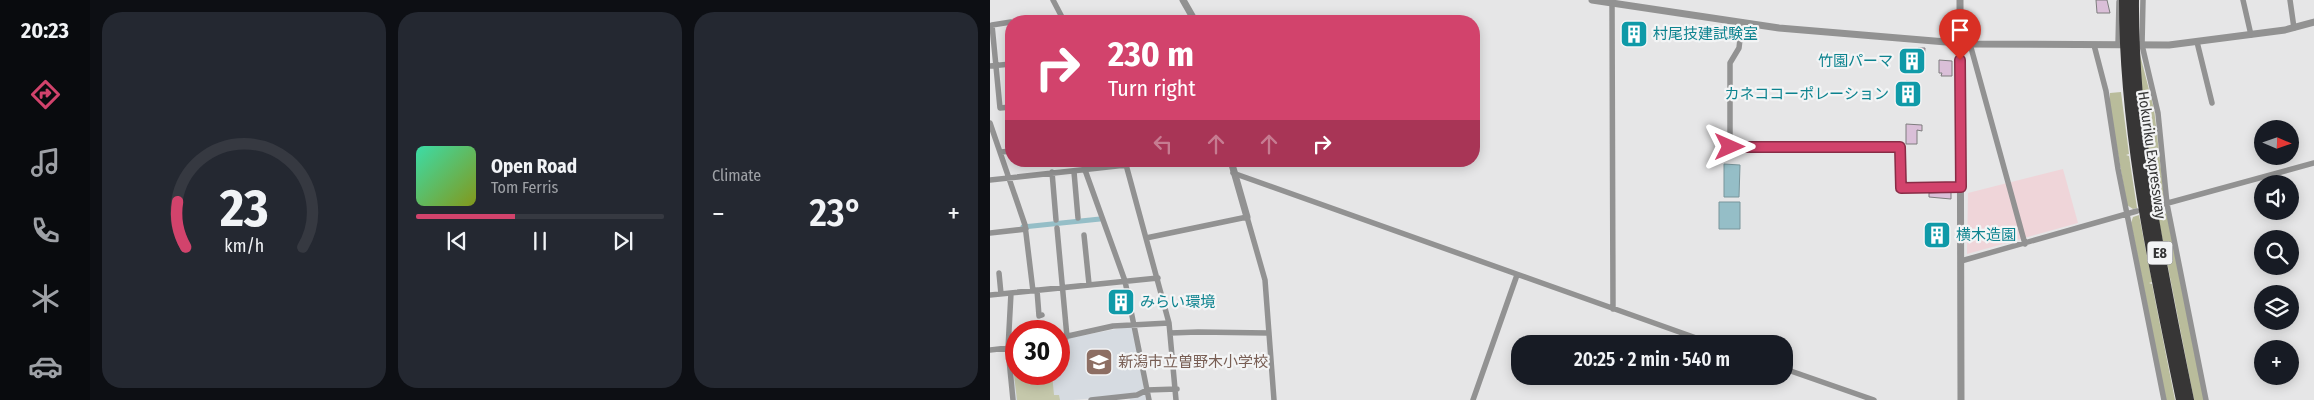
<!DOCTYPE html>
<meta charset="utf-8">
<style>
body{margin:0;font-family:"Fira Sans Condensed","Noto Sans JP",sans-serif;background:#242831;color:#f1f3f6;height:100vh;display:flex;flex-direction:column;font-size:19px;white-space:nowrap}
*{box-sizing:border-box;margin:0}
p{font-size:16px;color:#9ea1a6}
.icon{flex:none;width:28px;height:28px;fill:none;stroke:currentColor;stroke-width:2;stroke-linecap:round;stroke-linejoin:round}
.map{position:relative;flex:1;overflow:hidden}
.sheet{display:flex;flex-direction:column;gap:12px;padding:12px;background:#0d0f14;width:900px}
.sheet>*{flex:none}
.hud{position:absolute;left:15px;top:15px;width:475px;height:152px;border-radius:20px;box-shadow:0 2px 12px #0003;background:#d2436c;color:#fff;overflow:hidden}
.needle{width:32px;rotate:92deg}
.controls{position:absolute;left:1264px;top:120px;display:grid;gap:10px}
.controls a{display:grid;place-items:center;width:45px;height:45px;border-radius:50%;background:#171b24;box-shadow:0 2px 12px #0003;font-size:25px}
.speed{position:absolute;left:15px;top:320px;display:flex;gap:10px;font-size:25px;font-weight:700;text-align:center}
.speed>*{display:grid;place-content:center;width:65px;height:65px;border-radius:50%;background:#171b24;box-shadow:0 2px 12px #0003;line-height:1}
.speed .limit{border:8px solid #d22;background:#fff;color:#111}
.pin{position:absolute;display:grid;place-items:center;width:42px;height:42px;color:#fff;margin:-51px -21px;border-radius:50% 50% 50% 0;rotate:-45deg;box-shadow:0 0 5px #0007}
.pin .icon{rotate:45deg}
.me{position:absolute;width:55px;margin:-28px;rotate:90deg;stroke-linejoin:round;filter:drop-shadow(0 0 4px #0008)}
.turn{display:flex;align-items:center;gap:18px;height:105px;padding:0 20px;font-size:22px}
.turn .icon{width:65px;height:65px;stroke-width:2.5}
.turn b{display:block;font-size:35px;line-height:42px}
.lanes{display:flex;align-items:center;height:48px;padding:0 20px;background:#0003;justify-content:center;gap:25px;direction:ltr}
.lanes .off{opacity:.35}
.big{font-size:38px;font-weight:600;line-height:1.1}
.sheet .tile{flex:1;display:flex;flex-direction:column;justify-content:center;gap:8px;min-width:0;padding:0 18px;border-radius:20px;background:#242831}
.sheet .dial{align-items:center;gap:0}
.dial svg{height:130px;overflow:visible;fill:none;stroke:#363941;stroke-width:7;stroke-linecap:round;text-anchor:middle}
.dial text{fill:#f1f3f6;stroke:none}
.song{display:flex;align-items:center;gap:15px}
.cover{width:60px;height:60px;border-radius:8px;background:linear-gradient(135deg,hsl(160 70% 55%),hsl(70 70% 35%))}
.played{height:5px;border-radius:2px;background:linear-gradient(90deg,#d2436c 40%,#363941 40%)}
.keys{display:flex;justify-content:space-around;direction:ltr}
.heat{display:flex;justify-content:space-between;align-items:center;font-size:28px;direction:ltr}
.sheet .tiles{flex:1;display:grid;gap:12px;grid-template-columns:repeat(3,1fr)}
.trip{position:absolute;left:521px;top:335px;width:282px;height:50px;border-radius:20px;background:#171b24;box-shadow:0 2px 12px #0003;font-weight:600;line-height:50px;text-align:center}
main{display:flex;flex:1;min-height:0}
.dock{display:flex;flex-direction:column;width:90px;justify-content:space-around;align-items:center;background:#090b0e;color:#9ea1a6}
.dock .icon{width:35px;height:35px}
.dock .current{color:#d2436c}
.dock b{font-size:22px;color:#f1f3f6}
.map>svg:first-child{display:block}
</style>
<main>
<nav class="dock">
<b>20:23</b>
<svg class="icon current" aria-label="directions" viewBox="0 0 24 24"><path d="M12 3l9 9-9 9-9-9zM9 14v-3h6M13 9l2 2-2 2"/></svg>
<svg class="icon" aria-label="music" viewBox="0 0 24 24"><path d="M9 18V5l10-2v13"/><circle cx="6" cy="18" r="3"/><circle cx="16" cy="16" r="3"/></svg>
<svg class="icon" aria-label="phone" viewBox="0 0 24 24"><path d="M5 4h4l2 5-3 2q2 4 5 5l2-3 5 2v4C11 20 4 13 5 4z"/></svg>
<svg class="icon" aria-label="climate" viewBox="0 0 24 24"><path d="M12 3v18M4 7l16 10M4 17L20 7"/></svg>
<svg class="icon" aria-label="car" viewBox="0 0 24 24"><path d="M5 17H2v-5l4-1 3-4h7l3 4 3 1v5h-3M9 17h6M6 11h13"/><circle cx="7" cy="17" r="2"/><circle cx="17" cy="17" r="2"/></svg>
</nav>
<section class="sheet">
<div class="tiles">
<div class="tile dial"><svg viewBox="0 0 100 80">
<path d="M14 69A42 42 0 1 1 86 69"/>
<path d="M14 69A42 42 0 0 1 9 41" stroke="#d2436c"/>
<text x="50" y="56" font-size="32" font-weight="700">23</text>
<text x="50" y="72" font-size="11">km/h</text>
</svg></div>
<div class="tile">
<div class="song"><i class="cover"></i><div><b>Open Road</b><p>Tom Ferris</p></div></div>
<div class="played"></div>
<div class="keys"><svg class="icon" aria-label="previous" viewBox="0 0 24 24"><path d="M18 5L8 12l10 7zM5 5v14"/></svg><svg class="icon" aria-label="pause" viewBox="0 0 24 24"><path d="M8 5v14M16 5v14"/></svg><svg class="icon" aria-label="next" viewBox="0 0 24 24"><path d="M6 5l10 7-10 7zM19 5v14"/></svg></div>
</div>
<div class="tile"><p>Climate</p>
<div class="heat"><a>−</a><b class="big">23°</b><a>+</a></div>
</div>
</div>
</section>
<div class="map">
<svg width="1324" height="400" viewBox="0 0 1324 400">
<rect width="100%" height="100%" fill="#e6e6e7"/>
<path fill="#d6dbe1" d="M 142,326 L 156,400 L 140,400 L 139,395 L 83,400 L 25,400 L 20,351 L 26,349 L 26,374 L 69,374 L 69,340 Z"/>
<path fill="#efd5d9" d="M 1073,169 L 1088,223 L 977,254 L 978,193 Z"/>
<path fill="#c5c8ab" d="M 22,358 L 26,358 L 26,374 L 62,374 L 64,395 L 69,395 L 70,400 L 27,400 Z"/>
<path fill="#b9bc9b" d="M 1149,51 L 1164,109 L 1174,195 L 1171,200 L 1165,203 L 1153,113 Z
M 1131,92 L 1139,154 L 1136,155 L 1139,156 L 1147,208 L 1143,209 L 1137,205 L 1120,108 L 1120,93 Z
M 1167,211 L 1173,211 L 1177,215 L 1214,400 L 1204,400 Z
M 1149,215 L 1162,282 L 1159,283 L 1162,284 L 1185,400 L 1176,400 L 1141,223 L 1143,217 Z"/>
<path fill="#95bec7" stroke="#78959b" d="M 734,164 L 750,165 L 749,197 L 734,197 Z
M 729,202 L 750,202 L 750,229 L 729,229 Z"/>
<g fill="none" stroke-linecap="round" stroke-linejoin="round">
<path stroke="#95bec7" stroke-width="5" d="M 33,227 L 110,219"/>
</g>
<path fill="#dabfd8" stroke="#7e7d7e" d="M 1106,0 L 1117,0 L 1120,13 L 1107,13 Z
M 928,48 L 935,48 L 934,59 L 927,59 L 927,66 L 920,66 L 918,64 L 920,51 L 928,51 Z
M 949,60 L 962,61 L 962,76 L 951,76 L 952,73 L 949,73 Z
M 916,81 L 928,82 L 928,86 L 922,86 L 921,89 L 921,99 L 915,98 Z
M 916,124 L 932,125 L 932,131 L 927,130 L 927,144 L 916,144 Z
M 961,192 L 961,199 L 939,197 L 939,193 Z
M 940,230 L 955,231 L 955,239 L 940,239 Z"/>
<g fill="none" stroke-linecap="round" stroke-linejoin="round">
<path stroke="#929292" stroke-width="5.5" d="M 63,0 L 74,21
M 1153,0 L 1152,45 L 1168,113 L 1177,204 L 1216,400
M 1253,0 L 1261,35
M 1300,0 L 1304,28
M 622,1 L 623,309
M 27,21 L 28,21
M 21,22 L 2,25 L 10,108 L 21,107
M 752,22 L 749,48 L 740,63 L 740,147 L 910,147 L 911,188 L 971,187
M 1207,42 L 1222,103
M 980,44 L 1035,244
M 1104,45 L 1116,91 L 1128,169 L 1174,400
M 1128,45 L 1129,2
M 0,66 L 21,64
M 0,123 L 35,225 L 43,291
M 11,152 L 21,151
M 135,161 L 179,323 L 186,400
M 95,170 L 135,281 L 159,400
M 62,172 L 66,220
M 84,172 L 88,218
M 243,173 L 723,344
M 0,180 L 136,165
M 1167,206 L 1324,163
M 67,228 L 77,337
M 0,233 L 36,229
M 94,235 L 99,284
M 156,238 L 257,217 L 275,280 L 284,400
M 971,261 L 1147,211
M 9,273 L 11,294
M 47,290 L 49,316 L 52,315
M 21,293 L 18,349 L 23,400
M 0,295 L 168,278
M 180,333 L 208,332 L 278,333
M 69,338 L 123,326 L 179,323
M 0,350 L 26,347
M 795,369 L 884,400
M 101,400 L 147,395 L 157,390 L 187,389
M 483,400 L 527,275"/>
<path stroke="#929292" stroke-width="7" d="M 193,0 L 205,21
M 602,0 L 789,28 L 980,44 L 1179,45 L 1295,30 L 1324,22
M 970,0 L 971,400
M 241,161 L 257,217"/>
<path stroke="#373636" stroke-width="10" d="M 1134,0 C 1134,136 1164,268 1191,400
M 1144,0 C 1143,136 1172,267 1199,400"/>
</g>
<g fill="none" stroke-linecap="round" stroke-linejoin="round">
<g stroke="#882c46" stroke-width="12">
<path id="route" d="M 740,147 L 910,147 L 911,188 L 971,187 L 970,60"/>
</g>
<use href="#route" stroke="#d2436c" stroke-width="9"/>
</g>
<defs>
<g id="building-square" transform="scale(1.4375)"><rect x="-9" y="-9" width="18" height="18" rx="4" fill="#0f9aa8" stroke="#f3f4f5"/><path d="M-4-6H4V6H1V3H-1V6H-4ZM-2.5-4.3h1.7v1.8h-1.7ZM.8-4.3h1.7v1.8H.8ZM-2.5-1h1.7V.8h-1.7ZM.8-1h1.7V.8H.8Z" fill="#fff"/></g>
<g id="school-square" transform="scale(1.4375)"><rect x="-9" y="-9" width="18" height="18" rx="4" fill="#8d6e63" stroke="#f3f4f5"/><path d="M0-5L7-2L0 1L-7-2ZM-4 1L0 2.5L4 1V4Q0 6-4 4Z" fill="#fff"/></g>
</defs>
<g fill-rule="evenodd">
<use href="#building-square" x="644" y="34"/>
<use href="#building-square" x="922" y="61"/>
<use href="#building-square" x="918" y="94"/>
<use href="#building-square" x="947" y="235"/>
<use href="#building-square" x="131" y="302"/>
<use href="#school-square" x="109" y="362"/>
</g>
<g text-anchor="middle" stroke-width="4.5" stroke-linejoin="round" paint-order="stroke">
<rect fill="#f3f4f5" stroke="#6e6e6f" stroke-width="1" x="1157.5" y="241.5" width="25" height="23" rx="4"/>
<g font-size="14" font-weight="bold" fill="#353535">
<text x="1170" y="258">E8</text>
</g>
<g font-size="15" fill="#0d838f" stroke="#f3f4f5" text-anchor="start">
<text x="663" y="39">村尾技建試験室</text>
<text x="903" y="66" text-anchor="end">竹園パーマ</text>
<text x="899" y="99" text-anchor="end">カネココーポレーション</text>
<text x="966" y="240">横木造園</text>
<text x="150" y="307">みらい環境</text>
</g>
<g font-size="15" fill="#353535" stroke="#f3f4f5">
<text transform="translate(1162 155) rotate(82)" y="5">Hokuriku Expressway</text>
</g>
<g font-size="15" fill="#785e54" stroke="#f3f4f5" text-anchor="start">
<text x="128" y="367">新潟市立曽野木小学校</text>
</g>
</g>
</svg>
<div class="controls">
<a><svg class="needle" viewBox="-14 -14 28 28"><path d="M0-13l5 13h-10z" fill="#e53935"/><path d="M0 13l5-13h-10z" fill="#9ea1a6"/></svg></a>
<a><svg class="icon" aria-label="sound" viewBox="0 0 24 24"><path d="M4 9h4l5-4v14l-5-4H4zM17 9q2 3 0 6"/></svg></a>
<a><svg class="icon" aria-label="search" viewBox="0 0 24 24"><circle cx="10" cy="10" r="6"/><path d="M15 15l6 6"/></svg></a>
<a><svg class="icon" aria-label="layers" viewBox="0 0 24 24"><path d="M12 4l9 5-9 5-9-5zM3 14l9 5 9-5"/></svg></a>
<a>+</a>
</div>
<div class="speed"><div class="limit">30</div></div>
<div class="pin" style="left:970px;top:60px;background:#d93025"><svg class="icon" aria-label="arrive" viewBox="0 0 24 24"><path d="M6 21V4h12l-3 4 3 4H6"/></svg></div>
<svg class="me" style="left:740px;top:147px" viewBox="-20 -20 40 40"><path d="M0-17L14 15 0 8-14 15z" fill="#d2436c" stroke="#fff" stroke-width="4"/></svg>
<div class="trip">20:25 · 2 min · 540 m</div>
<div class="hud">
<div class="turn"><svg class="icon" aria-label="right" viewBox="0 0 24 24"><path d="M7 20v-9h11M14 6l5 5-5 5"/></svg><div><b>230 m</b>Turn right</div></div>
<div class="lanes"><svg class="icon off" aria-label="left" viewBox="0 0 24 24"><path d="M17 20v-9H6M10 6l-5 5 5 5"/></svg><svg class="icon off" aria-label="ahead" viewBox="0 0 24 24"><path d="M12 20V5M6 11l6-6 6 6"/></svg><svg class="icon off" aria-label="ahead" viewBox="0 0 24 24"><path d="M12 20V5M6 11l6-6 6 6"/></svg><svg class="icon" aria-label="right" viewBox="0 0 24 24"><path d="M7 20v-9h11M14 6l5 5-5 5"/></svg></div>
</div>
</div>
</main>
